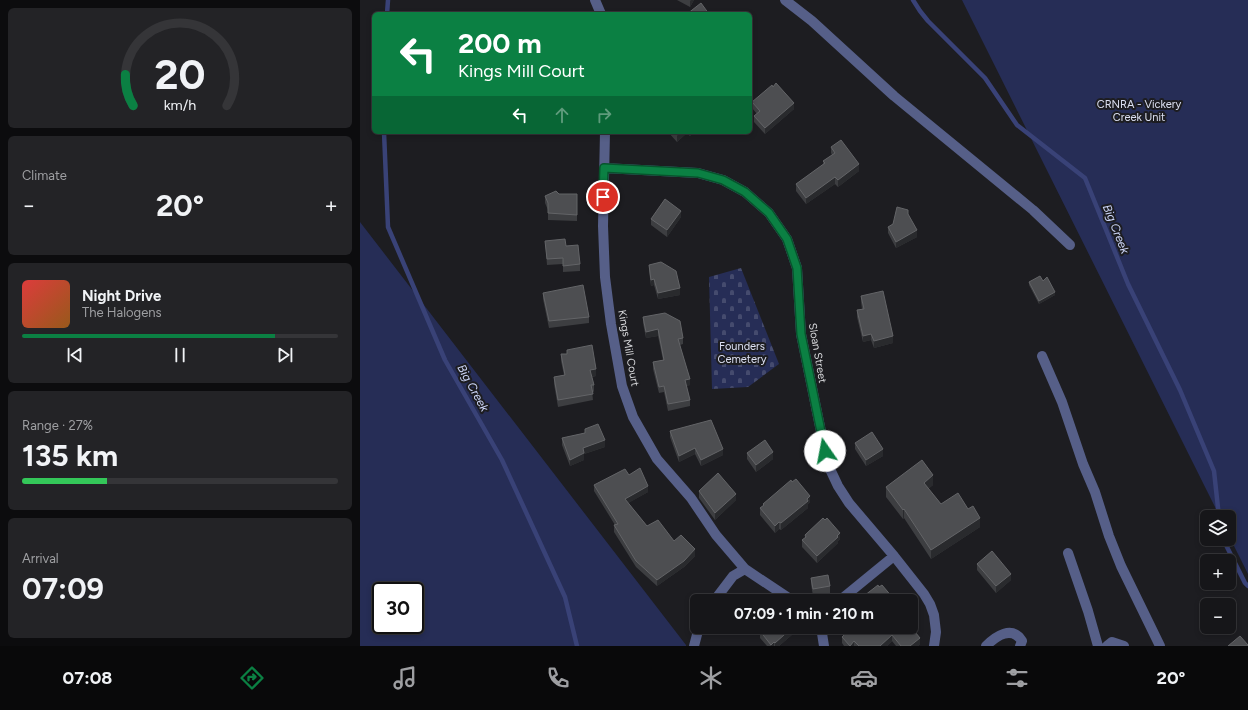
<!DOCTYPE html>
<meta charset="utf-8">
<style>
body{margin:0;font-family:Figtree,sans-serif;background:#232326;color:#f1f3f6;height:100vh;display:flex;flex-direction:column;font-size:15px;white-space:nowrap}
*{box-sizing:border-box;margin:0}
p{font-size:13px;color:#9e9fa2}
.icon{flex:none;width:22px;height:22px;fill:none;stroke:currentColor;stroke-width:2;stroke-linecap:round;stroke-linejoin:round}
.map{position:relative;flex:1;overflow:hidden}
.details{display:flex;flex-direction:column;gap:8px;padding:8px;background:#0c0c0e;width:360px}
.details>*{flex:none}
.top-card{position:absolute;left:12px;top:12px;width:380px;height:122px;border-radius:6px;box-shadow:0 2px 6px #0003,0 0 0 1px #353538;background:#0b8043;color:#fff;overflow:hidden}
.controls{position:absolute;left:840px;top:510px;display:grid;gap:8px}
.controls a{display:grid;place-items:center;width:36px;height:36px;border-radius:6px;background:#161619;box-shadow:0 2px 6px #0003,0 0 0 1px #353538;font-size:20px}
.speed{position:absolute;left:12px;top:582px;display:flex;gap:8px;font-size:20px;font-weight:700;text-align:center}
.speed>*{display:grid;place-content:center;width:52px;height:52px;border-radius:50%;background:#161619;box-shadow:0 2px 6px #0003,0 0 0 1px #353538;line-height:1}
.speed .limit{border:2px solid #111;border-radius:6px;background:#fff;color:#111}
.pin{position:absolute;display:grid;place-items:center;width:34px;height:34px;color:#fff;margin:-17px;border:2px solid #fff;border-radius:50%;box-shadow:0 1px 4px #0007}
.me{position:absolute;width:44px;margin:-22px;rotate:348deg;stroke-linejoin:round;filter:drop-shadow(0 0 3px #0008)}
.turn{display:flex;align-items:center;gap:14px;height:84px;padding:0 20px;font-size:18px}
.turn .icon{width:52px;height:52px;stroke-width:2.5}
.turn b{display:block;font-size:28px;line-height:34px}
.lanes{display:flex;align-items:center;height:38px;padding:0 20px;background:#0003;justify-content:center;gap:20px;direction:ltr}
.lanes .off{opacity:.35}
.big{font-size:30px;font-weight:700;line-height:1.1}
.details .tile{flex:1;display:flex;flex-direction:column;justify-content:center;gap:6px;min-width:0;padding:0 14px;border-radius:6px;background:#232326}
.details .dial{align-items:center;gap:0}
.dial svg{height:104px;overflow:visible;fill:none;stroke:#353538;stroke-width:7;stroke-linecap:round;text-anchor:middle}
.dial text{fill:#f1f3f6;stroke:none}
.song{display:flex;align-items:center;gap:12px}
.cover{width:48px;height:48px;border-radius:6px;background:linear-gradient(135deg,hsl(0 70% 55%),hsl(30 70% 35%))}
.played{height:4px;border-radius:2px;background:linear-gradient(90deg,#0b8043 80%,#353538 80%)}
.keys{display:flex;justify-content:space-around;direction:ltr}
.heat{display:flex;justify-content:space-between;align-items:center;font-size:22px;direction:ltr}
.charge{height:6px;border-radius:3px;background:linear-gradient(90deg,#34c759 27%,#353538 0)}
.trip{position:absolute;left:330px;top:594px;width:228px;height:40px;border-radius:6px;background:#161619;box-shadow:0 2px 6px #0003,0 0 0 1px #353538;font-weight:700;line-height:40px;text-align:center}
.tab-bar{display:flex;height:64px;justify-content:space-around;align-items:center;background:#09090a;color:#9e9fa2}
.tab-bar .icon{width:28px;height:28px}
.tab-bar .on{color:#0b8043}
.tab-bar b{font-size:18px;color:#f1f3f6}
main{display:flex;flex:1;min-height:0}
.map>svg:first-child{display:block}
</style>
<main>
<section class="details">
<div class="tile dial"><svg viewBox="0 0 100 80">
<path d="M14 69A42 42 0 1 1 86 69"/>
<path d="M14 69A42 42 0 0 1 8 45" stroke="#0b8043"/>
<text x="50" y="56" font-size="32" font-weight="700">20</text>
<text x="50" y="72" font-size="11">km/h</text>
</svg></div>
<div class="tile"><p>Climate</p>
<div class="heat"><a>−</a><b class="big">20°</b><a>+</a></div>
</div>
<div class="tile">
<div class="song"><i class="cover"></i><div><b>Night Drive</b><p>The Halogens</p></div></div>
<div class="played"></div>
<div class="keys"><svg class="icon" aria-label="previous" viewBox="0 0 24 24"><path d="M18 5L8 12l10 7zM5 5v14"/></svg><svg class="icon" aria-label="pause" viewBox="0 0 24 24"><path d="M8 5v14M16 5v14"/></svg><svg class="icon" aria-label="next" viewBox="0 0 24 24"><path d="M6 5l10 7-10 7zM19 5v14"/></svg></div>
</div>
<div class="tile"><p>Range · 27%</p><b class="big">135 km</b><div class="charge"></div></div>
<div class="tile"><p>Arrival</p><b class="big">07:09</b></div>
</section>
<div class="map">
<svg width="888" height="646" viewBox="0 0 888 646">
<defs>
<pattern id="cemetery-stones" width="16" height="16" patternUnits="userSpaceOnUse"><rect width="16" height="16" fill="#262d56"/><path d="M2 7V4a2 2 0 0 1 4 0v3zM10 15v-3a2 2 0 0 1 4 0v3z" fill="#454b6e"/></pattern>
</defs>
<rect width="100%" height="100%" fill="#1d1d21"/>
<path fill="#262d56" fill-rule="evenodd" d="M 602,0 L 888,0 L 888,574 L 869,536 L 869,517 L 860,517 Z
M 0,222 L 326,645 L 326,646 L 0,646 ZM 21,591 L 55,591 L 55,625 L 21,625 Z"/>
<path fill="url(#cemetery-stones)" d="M 381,268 L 419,364 L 388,387 L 352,389 L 349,277 Z"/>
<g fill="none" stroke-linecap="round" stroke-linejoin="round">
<path stroke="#394277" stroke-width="4.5" d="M 553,0 L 560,11 L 568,21 L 625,78 L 657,125 L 725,178 L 768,284 L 820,390 L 854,471 L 859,517
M 27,14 L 28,0
M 24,132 L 28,227 L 85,360 L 142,460 L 205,597 L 217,646
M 863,539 L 885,583 L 888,586"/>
<path stroke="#565f88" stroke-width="10" d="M 235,0 L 241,14
M 425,0 L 452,21 L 534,96 L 673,210 L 710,245
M 245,132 L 243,226 L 245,277 L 251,324 L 262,386 L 273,417 L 297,459 L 331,498 L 356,535 L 385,569 L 433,601
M 244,168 L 338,173 L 363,180 L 385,192 L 409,213 L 427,239 L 437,268 L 441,334 L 465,451 L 470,469 L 478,486 L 489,503 L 534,556 L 564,594 L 570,604 L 574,615 L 576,632 L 574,646
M 682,356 L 702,402 L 723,464 L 735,492 L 749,536 L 761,566 L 800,646
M 708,553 L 728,611 L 738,646
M 354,601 L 373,576 L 385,569
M 479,601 L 534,556
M 461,627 L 464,646
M 334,646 L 339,627
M 626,646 C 636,636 652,625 662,641 L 660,646
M 747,646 L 752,642 L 764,646"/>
</g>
<path fill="#3d3e41" d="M 317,0 L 334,0 L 330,7 Z
M 392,102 L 434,109 L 405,134 L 394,122 L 394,116 L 397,114 L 392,108 Z
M 308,132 L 334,132 L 330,136 L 327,133 L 317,142 Z
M 471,147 L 499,171 L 478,187 L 475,184 L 446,204 L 436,191 L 436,184 L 463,165 L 463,161 L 472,155 L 471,153 Z
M 199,194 L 217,194 L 217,221 L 188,220 L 188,210 L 185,203 L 185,196 Z
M 548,215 L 557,237 L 536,248 L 528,233 L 528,227 Z
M 321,217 L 307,237 L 291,225 L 291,219 Z
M 185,241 L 206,246 L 220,264 L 220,271 L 203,272 L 203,264 L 187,265 Z
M 289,265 L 320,295 L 298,299 L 294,285 L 291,286 L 289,271 Z
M 683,281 L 695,295 L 679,304 L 669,285 L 669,282 Z
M 183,293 L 229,317 L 229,323 L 189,328 L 183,299 Z
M 501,296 L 533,343 L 514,348 L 511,340 L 503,342 L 497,317 L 497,310 L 502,309 L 501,302 Z
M 283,317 L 323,338 L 323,344 L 320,345 L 330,385 L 326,386 L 330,400 L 330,406 L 308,411 L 304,392 L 299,393 L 293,369 L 293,362 L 303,360 L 298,336 L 286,338 L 283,323 Z
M 201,354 L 236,376 L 232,377 L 234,385 L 234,392 L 232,391 L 233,400 L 198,407 L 194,384 L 194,377 L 204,375 L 201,361 Z
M 225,429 L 245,447 L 224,454 L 224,460 L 210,466 L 202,445 L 202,438 L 225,433 Z
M 310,431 L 363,455 L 341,466 L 335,454 L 319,462 L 310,437 Z
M 495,443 L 523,456 L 506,466 L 495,449 Z
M 387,453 L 413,459 L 396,472 L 387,459 Z
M 269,475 L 288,492 L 268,503 L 287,526 L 314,541 L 335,556 L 324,567 L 297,586 L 276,567 L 254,532 L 254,525 L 255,525 L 234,491 L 234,485 Z
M 573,485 L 568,489 L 581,504 L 620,527 L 571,559 L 544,518 L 543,519 L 526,497 L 526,487 Z
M 339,491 L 376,500 L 355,520 L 339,498 Z
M 450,502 L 448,504 L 448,508 L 421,530 L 419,529 L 415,533 L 400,515 L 400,508 L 403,506 L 403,504 Z
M 445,535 L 480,539 L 478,541 L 478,543 L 457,563 L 442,547 L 442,540 L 445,539 Z
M 617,564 L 651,580 L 636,593 L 617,570 Z
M 451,578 L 470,586 L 470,593 L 453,596 L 451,584 Z
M 489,627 L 551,627 L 560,644 L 558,646 L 536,646 L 532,641 L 527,646 L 484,646 L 482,643 L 482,637 L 489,630 Z
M 400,631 L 433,634 L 419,646 L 407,646 L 400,638 Z"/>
<path fill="#292a2d" d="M 331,0 L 334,0 L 330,7 L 330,1 Z
M 434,103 L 434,109 L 405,134 L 405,128 Z
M 321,132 L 327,132 L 327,133 L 317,142 L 317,135 Z
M 330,132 L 334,132 L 330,136 Z
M 499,164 L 499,171 L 478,187 L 478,180 Z
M 475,177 L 475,184 L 446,204 L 446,198 Z
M 321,211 L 321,217 L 307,237 L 307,230 Z
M 557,230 L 557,237 L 536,248 L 536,242 Z
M 294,279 L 294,285 L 291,286 L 291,280 Z
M 320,288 L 320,295 L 298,299 L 298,293 Z
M 695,292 L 695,295 L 679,304 L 679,301 Z
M 298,329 L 298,336 L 286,338 L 286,332 Z
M 511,334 L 511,340 L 503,342 L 503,336 Z
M 533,336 L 533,343 L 514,348 L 514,341 Z
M 236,369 L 236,376 L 230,377 L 230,370 Z
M 330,379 L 330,385 L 325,386 L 325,380 Z
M 245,440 L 245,447 L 224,454 L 224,460 L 210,466 L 210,460 L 223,448 Z
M 335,448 L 335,454 L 319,462 L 319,456 Z
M 363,449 L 363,455 L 341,466 L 341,460 Z
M 523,449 L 523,456 L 506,466 L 506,460 Z
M 413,452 L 413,459 L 396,472 L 396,465 Z
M 573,475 L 573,485 L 564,492 L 564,483 Z
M 288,486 L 288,492 L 265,505 L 265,499 Z
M 376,494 L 376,500 L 355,520 L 355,513 Z
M 450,496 L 450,502 L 448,504 L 448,508 L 421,530 L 421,523 Z
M 544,509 L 544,518 L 543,519 L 543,510 Z
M 620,518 L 620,527 L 571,559 L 571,550 Z
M 419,522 L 419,529 L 415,533 L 415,526 Z
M 480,533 L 480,539 L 478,541 L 478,543 L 457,563 L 457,556 Z
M 335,549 L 335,556 L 324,567 L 297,586 L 297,580 Z
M 651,574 L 651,580 L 636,593 L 636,586 Z
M 433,627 L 433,634 L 419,646 L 415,646 L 415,643 Z
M 532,635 L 532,641 L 527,646 L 520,646 Z
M 560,638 L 560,644 L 558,646 L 550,646 Z
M 494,641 L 494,646 L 490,646 Z
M 414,642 L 414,646 L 411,646 L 411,645 Z"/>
<path fill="#4d4e51" stroke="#636467" d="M 341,3 L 349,14 L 327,14 Z
M 416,83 L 434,103 L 405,128 L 394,116 L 400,111 L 392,102 L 412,85 L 413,87 Z
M 314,132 L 321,132 L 317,135 Z
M 481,140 L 499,164 L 478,180 L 475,177 L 446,198 L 436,184 L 465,163 L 463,161 L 475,153 L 471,147 Z
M 196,191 L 199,194 L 217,194 L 217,215 L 188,213 L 188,203 L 185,196 Z
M 305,199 L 321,211 L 307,230 L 291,219 Z
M 537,207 L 548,210 L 548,214 L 557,230 L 536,242 L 528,227 L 533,224 Z
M 205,239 L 206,246 L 218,245 L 220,264 L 203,266 L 203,258 L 187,259 L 185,241 Z
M 301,262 L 316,271 L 320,288 L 298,293 L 294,279 L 291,280 L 289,265 Z
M 680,276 L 683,281 L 687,277 L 695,292 L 679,301 L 669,282 Z
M 223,285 L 229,317 L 189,321 L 183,293 Z
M 523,291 L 533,336 L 514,341 L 511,334 L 503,336 L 497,310 L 504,309 L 501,296 Z
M 305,313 L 320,321 L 323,338 L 318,339 L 330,379 L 325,380 L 330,400 L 308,404 L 304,386 L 299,387 L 293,362 L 304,360 L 298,329 L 286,332 L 283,317 Z
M 232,345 L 236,369 L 230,370 L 234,385 L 231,385 L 233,394 L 198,400 L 194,377 L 205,375 L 201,354 L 207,354 L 207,350 Z
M 351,420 L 363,449 L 341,460 L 335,448 L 319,456 L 310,431 Z
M 238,424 L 245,440 L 223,448 L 224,453 L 210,460 L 202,438 L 225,433 L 225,429 Z
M 512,432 L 523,449 L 506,460 L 495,443 Z
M 405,440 L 413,452 L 396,465 L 387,453 Z
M 562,460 L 573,475 L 564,483 L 581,504 L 598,493 L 608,509 L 613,506 L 620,518 L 571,550 L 544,509 L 543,510 L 526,487 Z
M 280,468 L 288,486 L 265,499 L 287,526 L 298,520 L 314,541 L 321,535 L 335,549 L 324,561 L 297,580 L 276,561 L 254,525 L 258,524 L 234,485 L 265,469 L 269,475 Z
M 358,473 L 376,494 L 355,513 L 339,491 Z
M 436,479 L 450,496 L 447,499 L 448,501 L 421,523 L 419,522 L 415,526 L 400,508 L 404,505 L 403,504 L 431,480 L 432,482 Z
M 463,518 L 465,520 L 467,518 L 480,533 L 477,536 L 478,537 L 457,556 L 442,540 L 446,537 L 445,535 Z
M 632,551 L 651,574 L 636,586 L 617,564 Z
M 468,575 L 470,586 L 453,589 L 451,578 Z
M 518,585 L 519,587 L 522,585 L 533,598 L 530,601 L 501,601 L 500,599 Z
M 401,627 L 433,627 L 415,643 L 414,642 L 411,645 L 400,631 Z
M 489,627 L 551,627 L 560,638 L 550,646 L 541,646 L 532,635 L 520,646 L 499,646 L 494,641 L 490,646 L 482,637 L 490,629 Z
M 880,636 L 888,645 L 888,646 L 868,646 Z"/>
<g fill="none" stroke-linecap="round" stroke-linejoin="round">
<g stroke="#07532c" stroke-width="10">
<path id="route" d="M 243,197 L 244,168 L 338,173 L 363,180 L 385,192 L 409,213 L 427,239 L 437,268 L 441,334 L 465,451"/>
</g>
<use href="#route" stroke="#0b8043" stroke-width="7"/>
</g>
<g text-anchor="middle" stroke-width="4" stroke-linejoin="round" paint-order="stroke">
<g font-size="11" fill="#dce0f2" stroke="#1d1d21">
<text x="779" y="108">CRNRA - Vickery<tspan x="779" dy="13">Creek Unit</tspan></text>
<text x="382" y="350">Founders<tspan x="382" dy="13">Cemetery</tspan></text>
</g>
<g font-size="11" fill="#d7d8db" stroke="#1d1d21">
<text transform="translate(269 348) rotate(80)" y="4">Kings Mill Court</text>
<text transform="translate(458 353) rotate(80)" y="4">Sloan Street</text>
</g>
<g font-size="12" font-style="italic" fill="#cdd6f8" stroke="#1d1d21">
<text transform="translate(756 229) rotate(68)" y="4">Big Creek</text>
<text transform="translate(113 388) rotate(61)" y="4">Big Creek</text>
</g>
</g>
</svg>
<div class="controls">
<a><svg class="icon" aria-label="layers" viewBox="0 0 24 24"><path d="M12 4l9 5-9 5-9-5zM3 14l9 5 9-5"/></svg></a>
<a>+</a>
<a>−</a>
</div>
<div class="speed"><div class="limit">30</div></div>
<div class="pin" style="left:243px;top:197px;background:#d93025"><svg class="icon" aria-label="arrive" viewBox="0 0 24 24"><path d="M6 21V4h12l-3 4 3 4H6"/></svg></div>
<svg class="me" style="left:465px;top:451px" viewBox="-20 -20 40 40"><circle r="19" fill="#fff"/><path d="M0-13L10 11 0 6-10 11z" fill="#0b8043"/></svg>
<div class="trip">07:09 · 1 min · 210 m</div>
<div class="top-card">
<div class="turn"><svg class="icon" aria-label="left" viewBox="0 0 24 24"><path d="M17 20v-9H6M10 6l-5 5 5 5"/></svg><div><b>200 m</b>Kings Mill Court</div></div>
<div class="lanes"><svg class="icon" aria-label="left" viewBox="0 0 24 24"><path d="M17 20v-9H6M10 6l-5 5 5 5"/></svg><svg class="icon off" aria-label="ahead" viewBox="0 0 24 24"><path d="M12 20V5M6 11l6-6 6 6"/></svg><svg class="icon off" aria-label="right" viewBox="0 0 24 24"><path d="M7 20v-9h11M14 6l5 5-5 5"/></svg></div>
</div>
</div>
</main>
<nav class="tab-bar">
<b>07:08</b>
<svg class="icon on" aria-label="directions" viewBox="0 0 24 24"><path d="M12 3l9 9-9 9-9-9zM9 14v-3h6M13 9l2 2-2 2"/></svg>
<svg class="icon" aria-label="music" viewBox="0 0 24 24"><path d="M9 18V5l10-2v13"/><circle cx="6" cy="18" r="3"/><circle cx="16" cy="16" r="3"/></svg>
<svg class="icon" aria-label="phone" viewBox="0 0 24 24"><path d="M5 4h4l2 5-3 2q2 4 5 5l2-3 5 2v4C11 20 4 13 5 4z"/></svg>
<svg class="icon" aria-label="climate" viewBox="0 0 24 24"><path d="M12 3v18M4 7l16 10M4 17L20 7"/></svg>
<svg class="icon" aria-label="car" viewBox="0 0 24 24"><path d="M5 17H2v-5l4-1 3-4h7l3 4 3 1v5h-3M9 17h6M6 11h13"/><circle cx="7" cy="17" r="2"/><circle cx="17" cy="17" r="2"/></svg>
<svg class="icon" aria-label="filters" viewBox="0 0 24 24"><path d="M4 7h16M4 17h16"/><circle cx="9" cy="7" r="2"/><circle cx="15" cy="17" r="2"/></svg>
<b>20°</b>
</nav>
